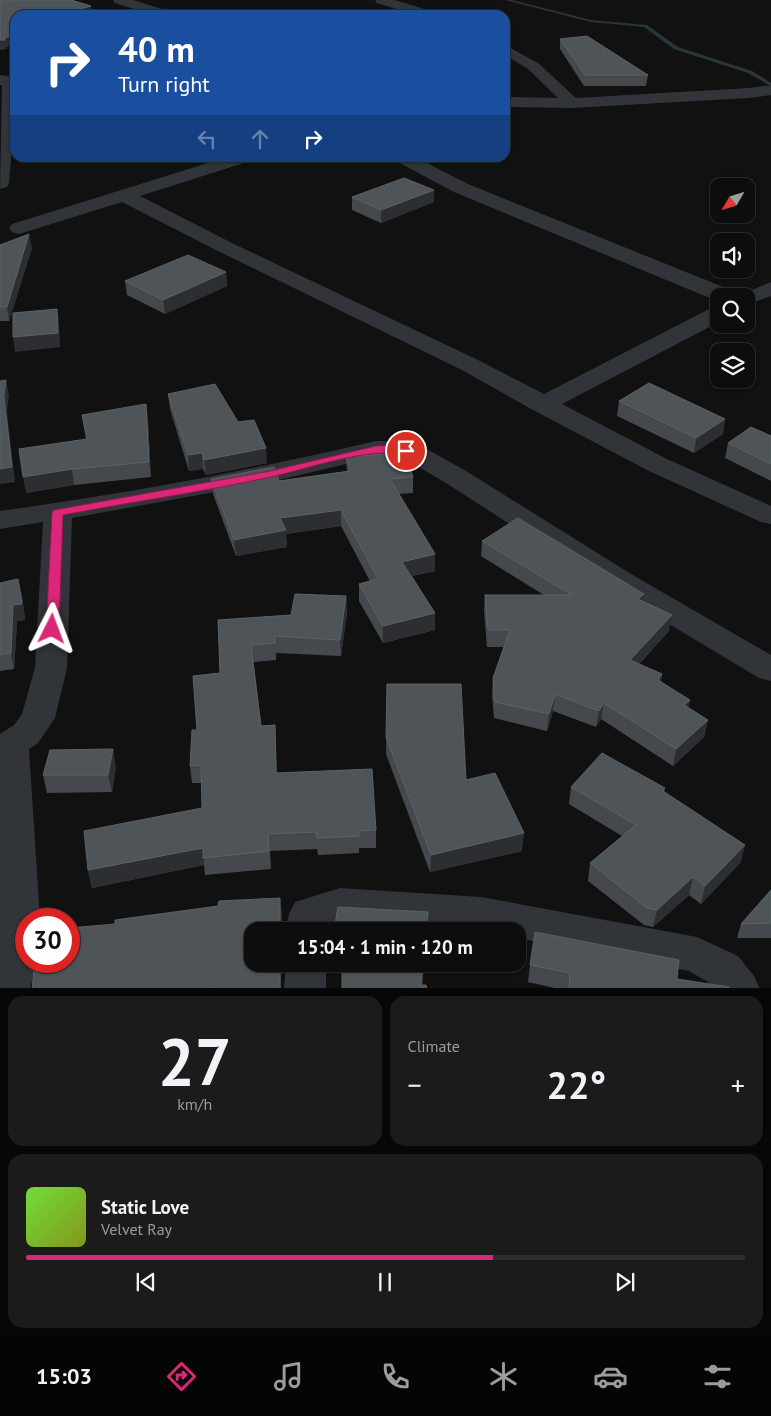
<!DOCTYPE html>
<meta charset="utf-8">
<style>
body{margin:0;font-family:"PT Sans",sans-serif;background:#1b1b1c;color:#f1f3f6;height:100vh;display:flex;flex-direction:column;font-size:19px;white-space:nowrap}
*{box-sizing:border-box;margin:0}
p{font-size:16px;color:#9a9c9e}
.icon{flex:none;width:28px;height:28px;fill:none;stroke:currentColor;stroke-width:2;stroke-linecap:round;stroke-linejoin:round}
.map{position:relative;height:988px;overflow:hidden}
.sheet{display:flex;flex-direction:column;gap:8px;padding:8px;background:#070708;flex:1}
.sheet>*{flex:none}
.guide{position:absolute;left:10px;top:10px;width:500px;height:152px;border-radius:15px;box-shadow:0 1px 4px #0004,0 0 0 1px #2d2d2e;background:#1a4fa0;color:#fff;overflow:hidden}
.needle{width:32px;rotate:231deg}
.fabs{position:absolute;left:710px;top:178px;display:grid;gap:10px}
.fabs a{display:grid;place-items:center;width:45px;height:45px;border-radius:10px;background:#0d0d0e;box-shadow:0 1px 4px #0004,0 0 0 1px #2d2d2e;font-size:25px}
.speed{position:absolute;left:15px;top:908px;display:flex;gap:10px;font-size:25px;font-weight:700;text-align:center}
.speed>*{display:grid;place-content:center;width:65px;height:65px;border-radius:50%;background:#0d0d0e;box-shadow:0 1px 4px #0004,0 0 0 1px #2d2d2e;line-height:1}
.speed .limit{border:8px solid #d22;background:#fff;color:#111}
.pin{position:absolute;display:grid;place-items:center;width:42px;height:42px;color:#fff;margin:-21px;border:2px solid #fff;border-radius:50%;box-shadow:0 1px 5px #0007}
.me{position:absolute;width:55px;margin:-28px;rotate:3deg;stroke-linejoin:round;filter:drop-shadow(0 0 4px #0008)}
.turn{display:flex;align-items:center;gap:18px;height:105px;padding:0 25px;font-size:22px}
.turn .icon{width:65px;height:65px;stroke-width:2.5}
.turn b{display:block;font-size:35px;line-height:42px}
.lanes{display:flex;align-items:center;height:48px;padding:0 25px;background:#0003;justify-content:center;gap:25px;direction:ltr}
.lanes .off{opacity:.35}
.big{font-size:38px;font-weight:700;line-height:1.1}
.sheet .card{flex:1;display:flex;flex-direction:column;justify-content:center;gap:8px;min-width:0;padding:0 18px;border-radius:15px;background:#1b1b1c}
.sheet .dial{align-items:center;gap:0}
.dial b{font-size:65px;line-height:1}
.song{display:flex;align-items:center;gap:15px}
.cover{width:60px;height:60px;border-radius:8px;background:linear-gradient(135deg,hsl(100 70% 55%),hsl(70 70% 35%))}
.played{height:5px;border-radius:2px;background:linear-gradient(90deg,#db2777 65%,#2d2d2e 65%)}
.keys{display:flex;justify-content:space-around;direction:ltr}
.heat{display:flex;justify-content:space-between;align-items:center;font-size:28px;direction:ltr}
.sheet .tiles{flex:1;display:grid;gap:8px;grid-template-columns:1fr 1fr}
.card:last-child{grid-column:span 2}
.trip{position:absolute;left:244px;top:922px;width:282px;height:50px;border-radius:15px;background:#0d0d0e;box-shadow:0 1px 4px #0004,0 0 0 1px #2d2d2e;font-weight:700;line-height:50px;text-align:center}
.dock{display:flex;height:80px;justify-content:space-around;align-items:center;background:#050506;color:#9a9c9e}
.dock .icon{width:35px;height:35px}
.dock .on{color:#db2777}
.dock b{font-size:22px;color:#f1f3f6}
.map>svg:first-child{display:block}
</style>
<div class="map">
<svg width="771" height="989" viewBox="0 0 771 989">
<rect width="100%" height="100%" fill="#111112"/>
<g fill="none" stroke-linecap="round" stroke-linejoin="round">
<path fill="#28363a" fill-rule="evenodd" d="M 505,0 L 512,0 L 591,20 L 647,25 L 678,47 L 752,71 L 771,83 L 771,86 L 748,73 L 674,49 L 644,27 L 591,22 Z"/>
<path fill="#313438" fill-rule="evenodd" d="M 113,0 L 133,0 L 172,12 L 174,15 L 153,15 L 115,3 Z
M 375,0 L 395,0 L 434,12 L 436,15 L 415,15 L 377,3 Z
M 505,45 L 538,63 L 576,98 L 749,88 L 771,85 L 771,95 L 749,98 L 572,108 L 505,107 L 505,97 L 558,98 L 528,69 L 505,55 Z
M 0,75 L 15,77 L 15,113 L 9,183 L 7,187 L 0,189 L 2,85 L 0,85 Z
M 224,158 L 250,158 L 247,162 L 140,196 L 232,243 L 478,360 L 544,394 L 711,308 L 719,306 L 719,322 L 562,404 L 667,459 L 771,506 L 771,524 L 761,522 L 649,471 L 533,410 L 462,370 L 218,251 L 122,202 L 19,234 L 12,232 L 9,228 L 12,224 Z
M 395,158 L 417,158 L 468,184 L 733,291 L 736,296 L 719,296 L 717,301 L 454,192 L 398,162 Z
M 771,282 L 771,296 L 746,305 L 746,296 L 737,296 Z
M 376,441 L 395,441 L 425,448 L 466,471 L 631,574 L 771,655 L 771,681 L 759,678 L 609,588 L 446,483 L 407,460 L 395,457 L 376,457 L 270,482 L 72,518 L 67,668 L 55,718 L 38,743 L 29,749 L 40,919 L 26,919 L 26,961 L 37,961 L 30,989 L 0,989 L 0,734 L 14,725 L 22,714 L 35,668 L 43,522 L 0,529 L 0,511 C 126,494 252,470 376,441 Z
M 340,888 L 481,897 L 697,937 L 738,956 L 754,976 L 760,989 L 714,989 L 708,982 L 689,971 L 518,938 L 518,931 L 483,931 L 340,922 L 327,926 L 326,931 L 286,931 L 289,914 L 295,902 Z
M 286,964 L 326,964 L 326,989 L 284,989 Z"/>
</g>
<path fill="#45494d" d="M 560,39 L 648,75 L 646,86 L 584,86 L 560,49 Z
M 352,197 L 434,202 L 381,223 L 352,210 Z
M 0,245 L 32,248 L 9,321 L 0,321 Z
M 226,272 L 227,286 L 165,314 L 127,295 L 125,281 Z
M 168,394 L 238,422 L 267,463 L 206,475 L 203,469 L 189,471 L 170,409 Z
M 619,401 L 725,419 L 723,434 L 694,453 L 617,416 Z
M 146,404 L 148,420 L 151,477 L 74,485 L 26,493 L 86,439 L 82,415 Z
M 771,436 L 771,481 L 725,458 L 728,443 Z
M 346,457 L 413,477 L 413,493 L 399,494 L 435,554 L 435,571 L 412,576 L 435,613 L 435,630 L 383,643 L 359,601 L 359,584 L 370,581 L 341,526 L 286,534 L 287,547 L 236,556 L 213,494 L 211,479 L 279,481 L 347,471 Z
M 482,541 L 644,594 L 643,601 L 669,631 L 639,664 L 662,674 L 661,682 L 690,700 L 688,708 L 708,720 L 704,737 L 673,766 L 601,719 L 596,727 L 553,711 L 547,731 L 494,718 L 492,695 L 493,678 L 504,647 L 487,647 L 484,611 L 485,595 L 544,595 L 481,556 Z
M 0,583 L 22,595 L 25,620 L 17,621 L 14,669 L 0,671 Z
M 346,596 L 347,613 L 341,656 L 276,653 L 276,660 L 253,662 L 261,726 L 275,725 L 277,773 L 376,830 L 376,848 L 359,848 L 359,853 L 318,855 L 317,849 L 270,851 L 271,869 L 205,875 L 204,865 L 92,888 L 88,870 L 202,808 L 202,783 L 192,783 L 190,766 L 197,730 L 220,673 L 218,620 L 291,615 Z
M 387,684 L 466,780 L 522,851 L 430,872 L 386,754 Z
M 116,767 L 112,792 L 47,793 L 43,775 Z
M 571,787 L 665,788 L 664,792 L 741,862 L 701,904 L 689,895 L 653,927 L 644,925 L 588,881 L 590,863 L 622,836 L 569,804 Z
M 771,890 L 771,938 L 737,938 L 741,924 Z
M 332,964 L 424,964 L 422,985 L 427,989 L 342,968 L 332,967 Z
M 530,965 L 677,979 L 729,989 L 559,989 L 528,982 Z"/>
<path fill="#2c2e31" d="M 91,6 L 92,15 L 59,15 Z
M 15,35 L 15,45 L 6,47 L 7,49 L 0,50 L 0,40 L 4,38 Z
M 15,134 L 15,146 L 14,146 L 12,135 Z
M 434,190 L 434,202 L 381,223 L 381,210 Z
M 29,234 L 32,248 L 9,321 L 7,307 Z
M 226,272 L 227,286 L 165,314 L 163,300 Z
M 57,309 L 59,323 L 60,347 L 15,352 L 13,337 Z
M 6,380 L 9,395 L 7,412 L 15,482 L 0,484 L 0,469 Z
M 146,404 L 148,420 L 151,477 L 149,462 Z
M 725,419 L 723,434 L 694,453 L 696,438 Z
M 266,448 L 267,463 L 206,475 L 204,460 Z
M 202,453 L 203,469 L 189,471 L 188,455 Z
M 72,469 L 74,485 L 26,493 L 23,477 Z
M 341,510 L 341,526 L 286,534 L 287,547 L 236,556 L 234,540 L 280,518 Z
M 435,554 L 435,571 L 402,578 L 402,562 Z
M 18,579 L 22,595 L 25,620 L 17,621 L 14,669 L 11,653 L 13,605 Z
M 644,594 L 642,610 L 638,599 Z
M 346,596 L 347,613 L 341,656 L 340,640 Z
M 435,613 L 435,630 L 383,643 L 383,626 Z
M 672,615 L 669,631 L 628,677 L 630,660 Z
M 662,674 L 659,691 L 658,680 Z
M 555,694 L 553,711 L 547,731 L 549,714 Z
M 690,700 L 686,717 L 684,705 Z
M 604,703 L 601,719 L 596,727 L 599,711 Z
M 708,720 L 704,737 L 673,766 L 676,749 Z
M 275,725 L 276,743 L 277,790 L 276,773 Z
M 113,749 L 116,767 L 112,792 L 108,775 Z
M 524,833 L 522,851 L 430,872 L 431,855 Z
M 745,845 L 741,862 L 701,904 L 705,886 Z
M 203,848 L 204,865 L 92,888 L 88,870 Z
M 693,877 L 689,895 L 653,927 L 657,910 Z
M 280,898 L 282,915 L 282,931 L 280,931 Z
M 280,964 L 281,964 L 281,989 L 280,989 Z
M 423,964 L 424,964 L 422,989 L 421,989 Z"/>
<path fill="#4f5458" stroke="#5b6266" d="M 0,0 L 71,0 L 91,6 L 59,15 L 15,15 L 15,35 L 4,38 L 5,40 L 0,40 Z
M 587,36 L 648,75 L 585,75 L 560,39 Z
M 15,104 L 15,134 L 12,135 Z
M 404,178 L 434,190 L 381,210 L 352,197 Z
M 29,234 L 7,307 L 0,307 L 0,245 Z
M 188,255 L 226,272 L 163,300 L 125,281 Z
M 57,309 L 58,333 L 13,337 L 13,313 Z
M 6,380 L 4,397 L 12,467 L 0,469 L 0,381 Z
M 649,383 L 725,419 L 696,438 L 619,401 Z
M 215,384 L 238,422 L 254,420 L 266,448 L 204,460 L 202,453 L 188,455 L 168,394 Z
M 146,404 L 149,462 L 72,469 L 23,477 L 19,449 L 87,439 L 82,415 Z
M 751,427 L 771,436 L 771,464 L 728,443 Z
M 405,452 L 413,477 L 390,479 L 435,554 L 402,562 L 435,613 L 383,626 L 359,584 L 378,579 L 341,510 L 280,518 L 286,530 L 234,540 L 211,479 L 274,467 L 279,481 L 350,471 L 346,457 Z
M 518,518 L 644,594 L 638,599 L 672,615 L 630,660 L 662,674 L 658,680 L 690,700 L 684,705 L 708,720 L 676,749 L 604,703 L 599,711 L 555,694 L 549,714 L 495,702 L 493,678 L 510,630 L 488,630 L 485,595 L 572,595 L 482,541 Z
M 18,579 L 22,604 L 13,605 L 11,653 L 0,655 L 0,583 Z
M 295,594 L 346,596 L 340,640 L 274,636 L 275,643 L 251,645 L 261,726 L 275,725 L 276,773 L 372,769 L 376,830 L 359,831 L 359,836 L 317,838 L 316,832 L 268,834 L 269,851 L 203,858 L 203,848 L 88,870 L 84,831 L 202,808 L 201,765 L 190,766 L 192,730 L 197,730 L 193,676 L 220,673 L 218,620 L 291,615 Z
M 387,684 L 461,684 L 466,780 L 495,773 L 524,833 L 431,855 L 386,737 Z
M 113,749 L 108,775 L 43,775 L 50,750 Z
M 602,753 L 665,788 L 663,791 L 745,845 L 705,886 L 693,877 L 657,910 L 647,908 L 590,863 L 636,825 L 571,787 Z
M 771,890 L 771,923 L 741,924 Z
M 280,898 L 280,931 L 252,931 L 252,964 L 280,964 L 280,989 L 215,989 L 215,987 L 208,989 L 32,989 L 35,961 L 69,961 L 69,928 L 115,924 L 115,920 L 218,906 L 219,901 Z
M 338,907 L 428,912 L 426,931 L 334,931 Z
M 535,932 L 679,960 L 677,979 L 729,987 L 729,989 L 569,989 L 570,973 L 530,965 Z
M 342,964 L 423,964 L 421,985 L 426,985 L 427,989 L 342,989 Z"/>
<path fill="#db2777" stroke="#8e194d" d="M 395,445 L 409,449 L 411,451 L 406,455 C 371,446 307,469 271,477 C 202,492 132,502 63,515 L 59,629 L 57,632 L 48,632 L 46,629 L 52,512 L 54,510 L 270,471 L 376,446 Z"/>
</svg>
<div class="fabs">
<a><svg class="needle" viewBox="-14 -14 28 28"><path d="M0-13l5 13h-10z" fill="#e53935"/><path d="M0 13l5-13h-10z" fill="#9a9c9e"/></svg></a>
<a><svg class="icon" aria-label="sound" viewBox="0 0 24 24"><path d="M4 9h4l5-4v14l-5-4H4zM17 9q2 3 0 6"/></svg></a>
<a><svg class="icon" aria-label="search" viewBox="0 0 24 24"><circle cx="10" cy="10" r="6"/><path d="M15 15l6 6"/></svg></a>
<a><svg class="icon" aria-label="layers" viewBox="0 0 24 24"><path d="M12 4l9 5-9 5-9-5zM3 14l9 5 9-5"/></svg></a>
</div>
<div class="speed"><div class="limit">30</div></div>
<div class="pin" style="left:406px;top:451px;background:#d93025"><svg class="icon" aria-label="arrive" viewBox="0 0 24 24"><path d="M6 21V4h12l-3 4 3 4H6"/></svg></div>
<svg class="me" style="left:52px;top:629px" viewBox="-20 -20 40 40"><path d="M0-17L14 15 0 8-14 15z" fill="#db2777" stroke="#fff" stroke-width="4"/></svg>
<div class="trip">15:04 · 1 min · 120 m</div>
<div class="guide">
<div class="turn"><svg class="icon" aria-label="right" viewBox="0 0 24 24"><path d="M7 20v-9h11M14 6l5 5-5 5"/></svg><div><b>40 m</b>Turn right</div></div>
<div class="lanes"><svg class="icon off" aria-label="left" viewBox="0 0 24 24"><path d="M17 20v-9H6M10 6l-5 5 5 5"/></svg><svg class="icon off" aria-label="ahead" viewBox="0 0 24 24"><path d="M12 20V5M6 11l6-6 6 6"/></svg><svg class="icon" aria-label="right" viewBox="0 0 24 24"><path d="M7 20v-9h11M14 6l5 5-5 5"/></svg></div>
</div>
</div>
<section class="sheet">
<div class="tiles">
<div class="card dial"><b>27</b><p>km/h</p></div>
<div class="card"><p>Climate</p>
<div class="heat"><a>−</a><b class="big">22°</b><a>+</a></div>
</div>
<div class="card">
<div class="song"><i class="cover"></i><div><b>Static Love</b><p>Velvet Ray</p></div></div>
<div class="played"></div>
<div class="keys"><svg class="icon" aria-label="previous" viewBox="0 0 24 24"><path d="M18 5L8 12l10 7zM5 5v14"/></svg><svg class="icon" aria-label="pause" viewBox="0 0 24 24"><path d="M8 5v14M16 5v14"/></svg><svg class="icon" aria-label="next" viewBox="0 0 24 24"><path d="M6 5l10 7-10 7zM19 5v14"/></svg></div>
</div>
</div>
</section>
<nav class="dock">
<b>15:03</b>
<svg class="icon on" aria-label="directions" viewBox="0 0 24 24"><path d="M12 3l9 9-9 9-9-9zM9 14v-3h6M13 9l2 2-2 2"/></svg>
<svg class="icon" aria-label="music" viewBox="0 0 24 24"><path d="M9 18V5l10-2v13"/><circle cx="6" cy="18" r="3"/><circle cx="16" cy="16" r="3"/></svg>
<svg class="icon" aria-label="phone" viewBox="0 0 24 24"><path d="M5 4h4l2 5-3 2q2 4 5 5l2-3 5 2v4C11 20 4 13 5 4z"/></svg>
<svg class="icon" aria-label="climate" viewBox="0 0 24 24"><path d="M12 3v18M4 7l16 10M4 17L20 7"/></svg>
<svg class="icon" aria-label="car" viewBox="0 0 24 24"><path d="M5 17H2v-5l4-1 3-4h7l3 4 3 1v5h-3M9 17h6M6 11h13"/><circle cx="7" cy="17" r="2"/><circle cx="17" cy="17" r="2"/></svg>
<svg class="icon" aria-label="filters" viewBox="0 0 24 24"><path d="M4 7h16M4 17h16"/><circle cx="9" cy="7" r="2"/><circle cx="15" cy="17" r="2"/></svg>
</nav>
